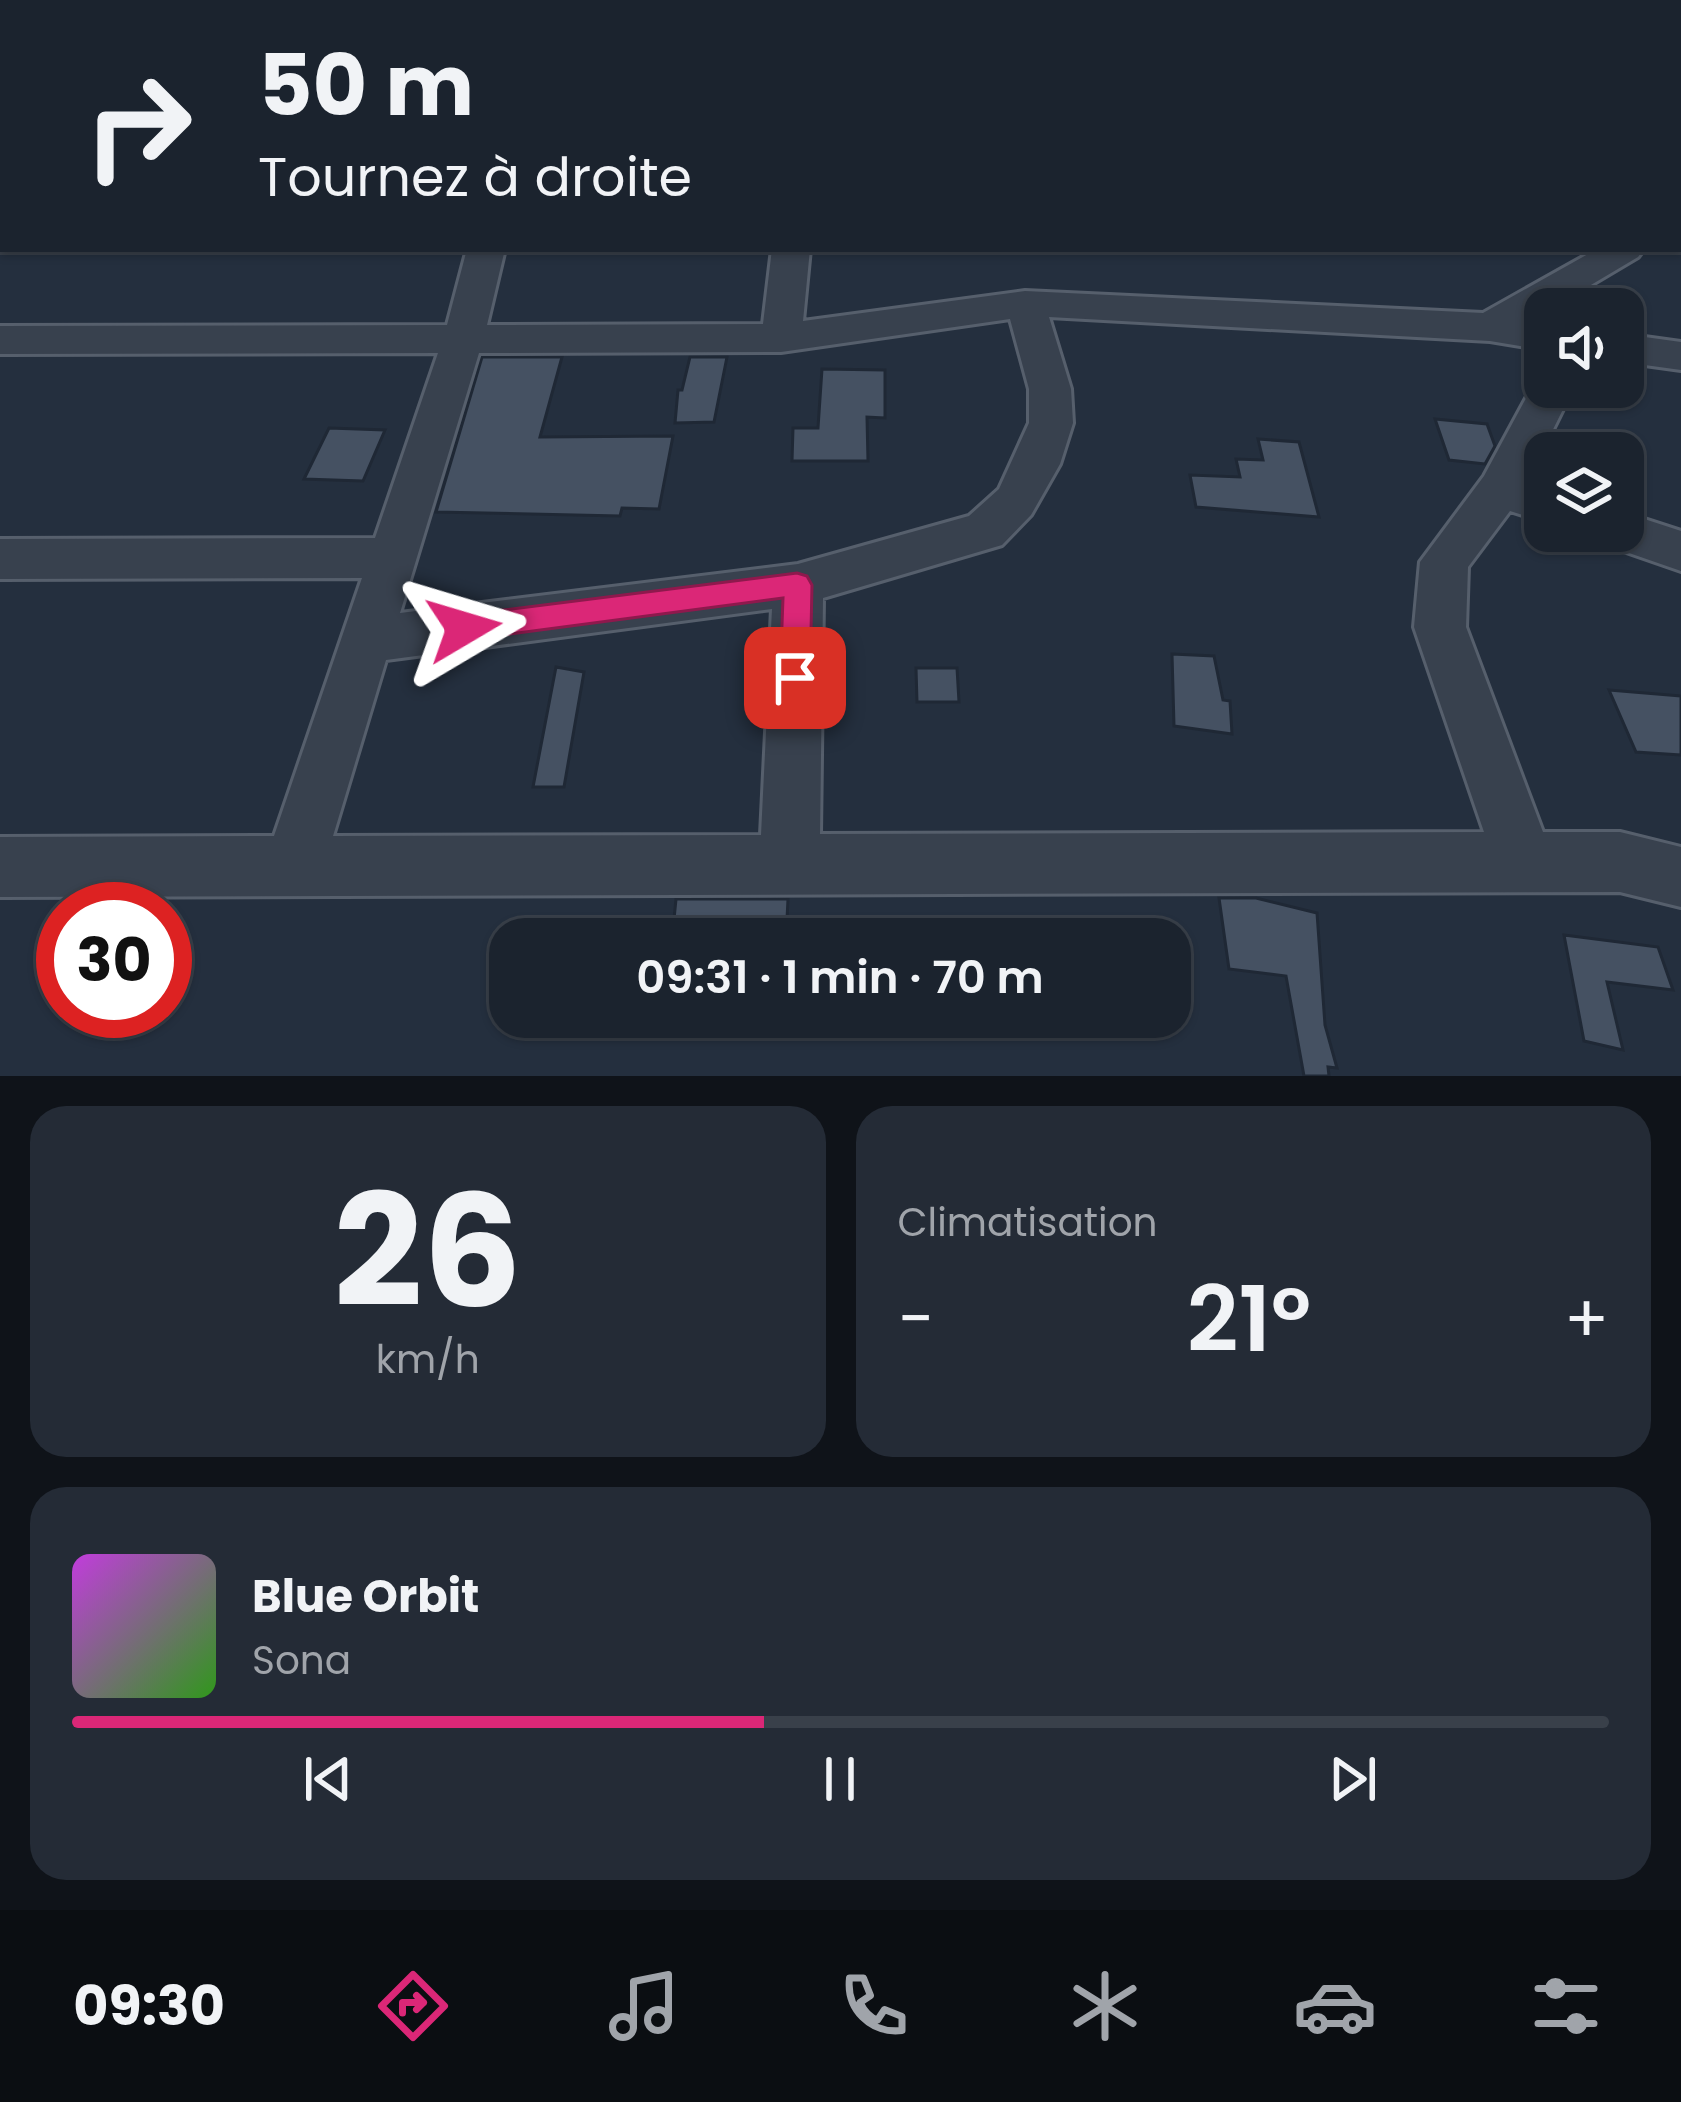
<!DOCTYPE html>
<html lang="fr">
<meta charset="utf-8">
<style>
body{margin:0;font-family:Poppins,sans-serif;background:#242b36;color:#f1f3f6;height:100vh;display:flex;flex-direction:column;font-size:45px;white-space:nowrap}
*{box-sizing:border-box;margin:0}
p{font-size:39px;color:#a0a4aa}
.icon{flex:none;width:66px;height:66px;fill:none;stroke:currentColor;stroke-width:2;stroke-linecap:round;stroke-linejoin:round}
.map{position:relative;height:1076px;overflow:hidden}
.details{display:flex;flex-direction:column;gap:30px;padding:30px;background:#0f1319;flex:1}
.details>*{flex:none}
.top-card{position:absolute;left:0px;top:0px;width:1683px;height:252px;box-shadow:0 3px 9px #0004,0 0 0 3px #39404a;background:#1b232e;color:#f1f3f6;overflow:hidden}
.tools{position:absolute;left:1524px;top:288px;display:grid;gap:24px}
.tools a{display:grid;place-items:center;width:120px;height:120px;border-radius:24px;background:#1b232e;box-shadow:0 3px 9px #0004,0 0 0 3px #39404a;font-size:60px}
.speed{position:absolute;left:36px;top:882px;display:flex;gap:24px;font-size:60px;font-weight:700;text-align:center}
.speed>*{display:grid;place-content:center;width:156px;height:156px;border-radius:50%;background:#1b232e;box-shadow:0 3px 9px #0004,0 0 0 3px #39404a;line-height:1}
.speed .limit{border:18px solid #d22;background:#fff;color:#111}
.pin{position:absolute;display:grid;place-items:center;width:102px;height:102px;color:#fff;margin:-51px;border-radius:24px;box-shadow:0 6px 18px #0006}
.me{position:absolute;width:132px;margin:-66px;rotate:83deg;stroke-linejoin:round;filter:drop-shadow(0 0 9px #0008)}
.turn{display:flex;align-items:center;gap:42px;height:252px;padding:0 60px;font-size:54px}
.turn .icon{width:156px;height:156px;stroke-width:2.5}
.turn b{display:block;font-size:84px;line-height:102px}
.big{font-size:90px;font-weight:600;line-height:1.1}
.details .tile{flex:1;display:flex;flex-direction:column;justify-content:center;gap:18px;min-width:0;padding:0 42px;border-radius:36px;background:#242b36}
.details .dial{align-items:center;gap:0}
.dial b{font-size:156px;line-height:1}
.song{display:flex;align-items:center;gap:36px}
.cover{width:144px;height:144px;border-radius:18px;background:linear-gradient(135deg,hsl(290 70% 55%),hsl(110 70% 35%))}
.played{height:12px;border-radius:6px;background:linear-gradient(90deg,#db2777 45%,#39404a 45%)}
.keys{display:flex;justify-content:space-around;direction:ltr}
.heat{display:flex;justify-content:space-between;align-items:center;font-size:66px;direction:ltr}
.details .tiles{flex:1;display:grid;gap:30px;grid-template-columns:1fr 1fr}
.tile:last-child{grid-column:span 2}
.trip{position:absolute;left:489px;top:918px;width:702px;height:120px;border-radius:36px;background:#1b232e;box-shadow:0 3px 9px #0004,0 0 0 3px #39404a;font-weight:600;line-height:120px;text-align:center}
.dock{display:flex;height:192px;justify-content:space-around;align-items:center;background:#0b0e12;color:#a0a4aa}
.dock .icon{width:84px;height:84px}
.dock .current{color:#db2777}
.dock b{font-size:54px;color:#f1f3f6}
.map>svg:first-child{display:block}
</style>
<div class="map">
<svg width="1681" height="1076" viewBox="0 0 1681 1076">
<rect width="100%" height="100%" fill="#242f3e"/>
<path fill="#455162" stroke="#1f2835" stroke-width="3" d="M 482,357 L 562,357 L 540,437 L 673,436 L 659,509 L 622,508 L 620,516 L 436,512 Z
M 690,357 L 727,357 L 714,422 L 675,423 L 678,390 L 682,390 Z
M 822,369 L 885,370 L 885,418 L 867,417 L 868,461 L 792,461 L 793,428 L 818,428 Z
M 1435,419 L 1487,424 L 1495,446 L 1485,464 L 1449,460 Z
M 329,428 L 385,430 L 363,481 L 304,479 Z
M 1258,439 L 1299,442 L 1319,517 L 1196,507 L 1190,475 L 1240,477 L 1236,459 L 1263,460 Z
M 1172,654 L 1214,656 L 1223,700 L 1230,701 L 1232,734 L 1174,726 Z
M 556,667 L 584,672 L 564,787 L 533,787 Z
M 916,668 L 957,668 L 959,702 L 917,702 Z
M 1609,690 L 1681,696 L 1681,755 L 1636,752 Z
M 1219,898 L 1256,898 L 1317,913 L 1325,1025 L 1337,1068 L 1328,1067 L 1329,1076 L 1304,1076 L 1286,976 L 1229,969 Z
M 676,899 L 788,899 L 786,939 L 672,939 Z
M 1564,935 L 1658,947 L 1673,990 L 1607,982 L 1623,1050 L 1584,1041 Z"/>
<g fill="none" stroke-linecap="round" stroke-linejoin="round">
<g stroke="#565f6c" stroke-width="6">
<path id="street" d="M 0,0 L 28,0 L 3,3 L 3,9 Z
M 1258,0 L 1286,0 L 1288,3 L 1260,3 Z
M 1468,0 L 1496,0 L 1497,3 L 1469,3 Z
M 0,64 L 3,64 L 3,82 L 0,82 Z
M 1680,65 L 1681,65 L 1681,83 L 1680,83 Z
M 0,174 L 3,174 L 3,194 L 0,194 Z
M 1681,206 L 1681,229 L 1680,229 L 1680,206 Z
M 467,249 L 505,249 L 487,325 L 763,324 L 772,249 L 810,249 L 803,321 L 1025,291 L 1483,313 L 1597,249 L 1644,249 L 1638,257 L 1532,320 L 1545,322 L 1545,350 L 1490,341 L 1049,317 L 1071,389 L 1073,423 L 1060,464 L 1031,515 L 1002,545 L 823,598 L 820,834 L 1484,832 L 1414,627 L 1420,562 L 1484,476 L 1538,376 L 1545,374 L 1545,387 L 1574,387 L 1528,480 L 1545,486 L 1545,522 L 1510,511 L 1468,567 L 1466,627 L 1543,832 L 1620,832 L 1681,847 L 1681,907 L 1620,892 L 0,897 L 0,837 L 274,836 L 362,578 L 0,579 L 0,539 L 375,538 L 438,353 L 0,354 L 0,326 L 447,325 ZM 1010,319 L 1029,389 L 1029,423 L 999,489 L 969,516 L 798,564 L 400,613 L 479,353 L 781,352 ZM 772,609 L 761,835 L 333,836 L 386,660 Z
M 1623,334 L 1681,342 L 1681,370 L 1623,362 Z
M 1623,512 L 1681,531 L 1681,571 L 1606,545 L 1599,531 L 1623,531 Z"/>
</g>
<use href="#street" fill="#38414e" fill-rule="evenodd"/>
</g>
<path fill="#db2777" stroke="#8e194d" stroke-width="3" d="M 797,573 L 807,576 L 812,585 L 810,678 L 806,688 L 795,692 L 784,688 L 780,678 L 783,598 L 464,640 L 454,637 L 450,628 L 454,619 L 464,615 Z"/>
</svg>
<div class="tools">
<a><svg class="icon" aria-label="sound" viewBox="0 0 24 24"><path d="M4 9h4l5-4v14l-5-4H4zM17 9q2 3 0 6"/></svg></a>
<a><svg class="icon" aria-label="layers" viewBox="0 0 24 24"><path d="M12 4l9 5-9 5-9-5zM3 14l9 5 9-5"/></svg></a>
</div>
<div class="speed"><div class="limit">30</div></div>
<div class="pin" style="left:795px;top:678px;background:#d93025"><svg class="icon" aria-label="arrive" viewBox="0 0 24 24"><path d="M6 21V4h12l-3 4 3 4H6"/></svg></div>
<svg class="me" style="left:464px;top:628px" viewBox="-20 -20 40 40"><path d="M0-17L14 15 0 8-14 15z" fill="#db2777" stroke="#fff" stroke-width="4"/></svg>
<div class="trip">09:31 · 1 min · 70 m</div>
<div class="top-card">
<div class="turn"><svg class="icon" aria-label="right" viewBox="0 0 24 24"><path d="M7 20v-9h11M14 6l5 5-5 5"/></svg><div><b>50 m</b>Tournez à droite</div></div>
</div>
</div>
<section class="details">
<div class="tiles">
<div class="tile dial"><b>26</b><p>km/h</p></div>
<div class="tile"><p>Climatisation</p>
<div class="heat"><a>−</a><b class="big">21°</b><a>+</a></div>
</div>
<div class="tile">
<div class="song"><i class="cover"></i><div><b>Blue Orbit</b><p>Sona</p></div></div>
<div class="played"></div>
<div class="keys"><svg class="icon" aria-label="previous" viewBox="0 0 24 24"><path d="M18 5L8 12l10 7zM5 5v14"/></svg><svg class="icon" aria-label="pause" viewBox="0 0 24 24"><path d="M8 5v14M16 5v14"/></svg><svg class="icon" aria-label="next" viewBox="0 0 24 24"><path d="M6 5l10 7-10 7zM19 5v14"/></svg></div>
</div>
</div>
</section>
<nav class="dock">
<b>09:30</b>
<svg class="icon current" aria-label="directions" viewBox="0 0 24 24"><path d="M12 3l9 9-9 9-9-9zM9 14v-3h6M13 9l2 2-2 2"/></svg>
<svg class="icon" aria-label="music" viewBox="0 0 24 24"><path d="M9 18V5l10-2v13"/><circle cx="6" cy="18" r="3"/><circle cx="16" cy="16" r="3"/></svg>
<svg class="icon" aria-label="phone" viewBox="0 0 24 24"><path d="M5 4h4l2 5-3 2q2 4 5 5l2-3 5 2v4C11 20 4 13 5 4z"/></svg>
<svg class="icon" aria-label="climate" viewBox="0 0 24 24"><path d="M12 3v18M4 7l16 10M4 17L20 7"/></svg>
<svg class="icon" aria-label="car" viewBox="0 0 24 24"><path d="M5 17H2v-5l4-1 3-4h7l3 4 3 1v5h-3M9 17h6M6 11h13"/><circle cx="7" cy="17" r="2"/><circle cx="17" cy="17" r="2"/></svg>
<svg class="icon" aria-label="filters" viewBox="0 0 24 24"><path d="M4 7h16M4 17h16"/><circle cx="9" cy="7" r="2"/><circle cx="15" cy="17" r="2"/></svg>
</nav>
